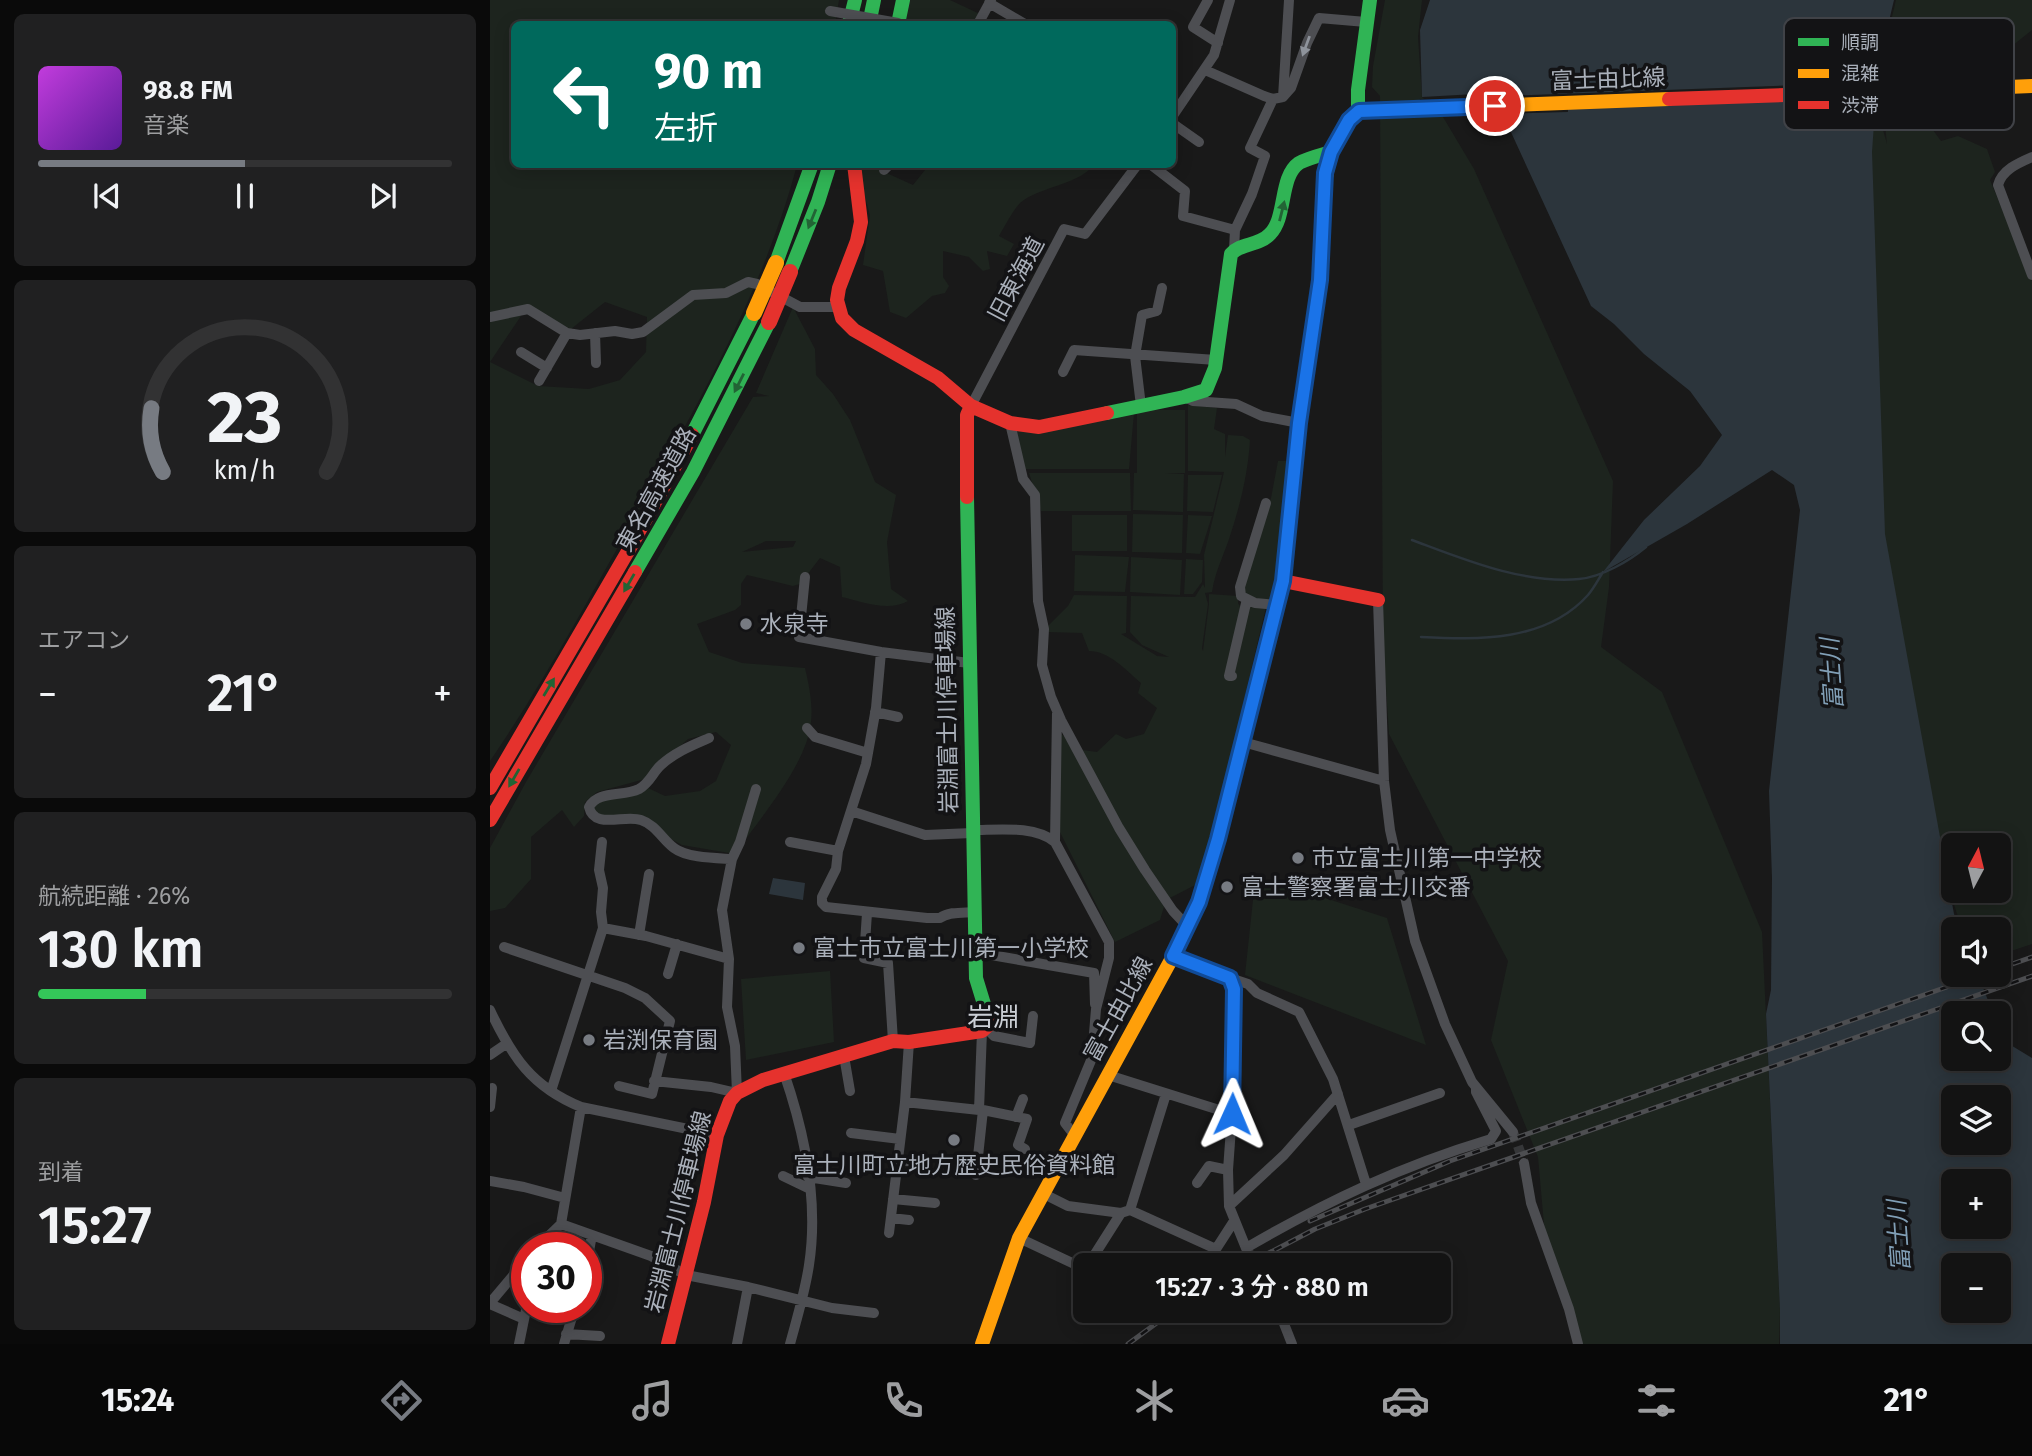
<!DOCTYPE html>
<html lang="ja">
<meta charset="utf-8">
<style>
body{margin:0;font-family:"Fira Sans","Noto Sans JP",sans-serif;background:#202021;color:#f1f3f6;height:100vh;display:flex;flex-direction:column;font-size:26px;white-space:nowrap}
*{box-sizing:border-box;margin:0}
p{font-size:23px;color:#9d9ea0}
.icon{flex:none;width:38px;height:38px;fill:none;stroke:currentColor;stroke-width:2;stroke-linecap:round;stroke-linejoin:round}
.map{position:relative;flex:1;overflow:hidden}
.panel{display:flex;flex-direction:column;gap:14px;padding:14px;background:#0a0a0a;width:490px}
.panel>*{flex:none}
.top-card{position:absolute;left:21px;top:21px;width:665px;height:147px;border-radius:10px;box-shadow:0 4px 18px #0003,0 0 0 2px #323233;background:#00695c;color:#fff;overflow:hidden}
.needle{width:46px;rotate:7deg}
.fabs{position:absolute;left:1451px;top:833px;display:grid;gap:14px}
.fabs a{display:grid;place-items:center;width:70px;height:70px;border-radius:10px;background:#131313;box-shadow:0 4px 18px #0003,0 0 0 2px #323233;font-size:35px}
.speed{position:absolute;left:21px;top:1232px;display:flex;gap:14px;font-size:35px;font-weight:700;text-align:center}
.speed>*{display:grid;place-content:center;width:91px;height:91px;border-radius:50%;background:#131313;box-shadow:0 4px 18px #0003,0 0 0 2px #323233;line-height:1}
.speed .limit{border:10px solid #d22;background:#fff;color:#111}
.pin{position:absolute;display:grid;place-items:center;width:60px;height:60px;color:#fff;margin:-30px;border:4px solid #fff;border-radius:50%;box-shadow:0 2px 7px #0007}
.me{position:absolute;width:77px;margin:-38px;rotate:1deg;stroke-linejoin:round;filter:drop-shadow(0 0 5px #0008)}
.turn{display:flex;align-items:center;gap:24px;height:147px;padding:0 28px;font-size:32px}
.turn .icon{width:91px;height:91px;stroke-width:2.5}
.turn b{display:block;font-size:49px;line-height:60px}
.big{font-size:52px;font-weight:600;line-height:1.1}
.panel .card{flex:1;display:flex;flex-direction:column;justify-content:center;gap:10px;min-width:0;padding:0 24px;border-radius:10px;background:#202021}
.panel .dial{align-items:center;gap:0}
.dial svg{height:182px;overflow:visible;fill:none;stroke:#323233;stroke-width:7;stroke-linecap:round;text-anchor:middle}
.dial text{fill:#f1f3f6;stroke:none}
.song{display:flex;align-items:center;gap:21px}
.cover{width:84px;height:84px;border-radius:10px;background:linear-gradient(135deg,hsl(290 70% 55%),hsl(270 70% 35%))}
.played{height:7px;border-radius:4px;background:linear-gradient(90deg,#777b82 50%,#323233 50%)}
.keys{display:flex;justify-content:space-around;direction:ltr}
.heat{display:flex;justify-content:space-between;align-items:center;font-size:38px;direction:ltr}
.charge{height:10px;border-radius:5px;background:linear-gradient(90deg,#34c759 26%,#323233 0)}
.trip{position:absolute;left:583px;top:1253px;width:378px;height:70px;border-radius:10px;background:#131313;box-shadow:0 4px 18px #0003,0 0 0 2px #323233;font-weight:600;line-height:70px;text-align:center}
.menu{display:flex;height:112px;justify-content:space-around;align-items:center;background:#080808;color:#9d9ea0}
.menu .icon{width:49px;height:49px}
.menu .active{color:#777b82}
.menu b{font-size:32px;color:#f1f3f6}
main{display:flex;flex:1;min-height:0}
.map>svg:first-child{display:block}
</style>
<main>
<section class="panel">
<div class="card">
<div class="song"><i class="cover"></i><div><b>98.8 FM</b><p>音楽</p></div></div>
<div class="played"></div>
<div class="keys"><svg class="icon" aria-label="previous" viewBox="0 0 24 24"><path d="M18 5L8 12l10 7zM5 5v14"/></svg><svg class="icon" aria-label="pause" viewBox="0 0 24 24"><path d="M8 5v14M16 5v14"/></svg><svg class="icon" aria-label="next" viewBox="0 0 24 24"><path d="M6 5l10 7-10 7zM19 5v14"/></svg></div>
</div>
<div class="card dial"><svg viewBox="0 0 100 80">
<path d="M14 69A42 42 0 1 1 86 69"/>
<path d="M14 69A42 42 0 0 1 9 41" stroke="#777b82"/>
<text x="50" y="56" font-size="32" font-weight="700">23</text>
<text x="50" y="72" font-size="11">km/h</text>
</svg></div>
<div class="card"><p>エアコン</p>
<div class="heat"><a>−</a><b class="big">21°</b><a>+</a></div>
</div>
<div class="card"><p>航続距離 · 26%</p><b class="big">130 km</b><div class="charge"></div></div>
<div class="card"><p>到着</p><b class="big">15:27</b></div>
</section>
<div class="map">
<svg width="1542" height="1344" viewBox="0 0 1542 1344">
<rect width="100%" height="100%" fill="#191919"/>
<path fill="#1d241e" fill-rule="evenodd" d="M 0,0 L 349,0 L 345,24 L 24,24 L 24,164 L 307,165 C 274,290 208,403 146,515 C 99,598 54,682 0,761 L 0,362 L 48,386 L 99,389 L 130,380 L 156,352 L 157,317 L 115,302 L 81,329 L 37,307 L 0,362 Z
M 417,0 L 460,0 L 492,15 L 486,24 L 423,24 L 414,20 Z
M 895,0 L 932,0 L 928,37 L 932,97 L 953,117 L 984,169 L 1123,481 L 1119,587 L 1111,647 L 1172,692 L 1272,932 L 1290,1310 L 1289,1344 L 1086,1344 L 1056,1247 L 1048,1157 L 1001,1040 L 1018,961 L 899,734 L 893,641 L 890,96 L 882,87 L 883,66 Z
M 1406,0 L 1542,0 L 1542,30 L 1497,66 L 1473,59 L 1462,41 L 1437,42 L 1430,78 L 1387,79 Z
M 1392,97 L 1426,97 L 1437,122 L 1451,141 L 1468,136 L 1497,149 L 1505,172 L 1500,180 L 1542,281 L 1542,944 L 1509,955 L 1508,929 L 1472,929 L 1438,825 L 1406,635 L 1368,308 L 1385,102 L 1397,144 ZM 1463,845 L 1508,845 L 1508,891 L 1463,891 Z
M 379,165 L 423,185 L 439,165 L 603,165 C 591,184 548,187 530,203 C 522,212 515,226 509,236 L 524,244 L 517,256 L 497,251 L 500,269 L 493,271 L 479,257 L 453,251 L 453,277 L 459,286 L 455,293 L 442,296 L 416,318 L 400,312 L 393,271 L 373,265 L 380,215 L 368,172 Z
M 303,307 L 325,349 L 326,375 L 343,394 L 360,420 L 385,482 L 406,495 L 397,542 L 401,589 L 418,601 C 399,612 372,602 352,597 L 350,567 L 330,558 L 310,584 L 303,586 L 257,575 L 251,584 L 251,605 L 245,610 L 207,624 L 219,652 L 252,663 L 315,668 C 319,685 323,704 321,722 C 317,765 269,819 245,854 L 192,845 L 157,826 L 99,817 L 102,801 L 156,787 L 175,796 L 210,791 L 226,781 L 241,745 L 226,732 L 198,739 L 155,779 L 107,792 L 95,802 L 94,816 L 84,827 L 72,810 L 41,837 L 41,879 L 15,908 L 0,911 L 0,848 L 36,782 L 263,397 L 279,396 L 266,393 ZM 276,541 L 306,541 L 303,547 L 252,552 Z
M 698,405 L 727,408 L 724,429 L 735,434 L 735,457 L 738,435 L 753,436 L 760,440 C 758,474 750,506 739,539 C 733,557 725,572 722,592 L 715,593 L 718,604 L 712,648 L 713,651 L 719,604 L 719,594 L 748,596 L 748,603 L 752,610 L 756,605 L 750,588 L 781,498 L 788,461 L 802,461 L 790,559 L 781,602 L 766,598 L 765,606 L 776,607 L 755,696 L 740,775 L 709,883 L 676,900 L 670,920 L 625,942 L 569,830 L 566,730 L 592,750 L 607,752 L 626,734 L 636,739 L 654,734 L 667,708 L 648,693 L 651,683 C 636,670 619,651 599,651 L 592,633 L 556,632 L 556,628 L 578,606 L 584,595 L 637,596 L 636,633 L 631,634 L 667,656 L 679,657 L 652,645 L 640,632 L 641,596 L 705,597 L 713,584 L 715,588 L 714,555 L 734,472 L 698,471 Z
M 647,410 L 695,410 L 695,473 L 675,473 L 694,474 L 693,512 L 643,510 L 644,473 L 647,473 Z
M 644,413 L 639,469 L 531,469 L 525,428 Z
M 539,473 L 640,473 L 641,511 L 551,511 Z
M 698,475 L 732,475 L 723,512 L 697,511 Z
M 643,514 L 693,515 L 692,553 L 642,552 Z
M 582,515 L 637,515 L 637,551 L 582,551 Z
M 698,515 L 722,516 L 710,554 L 696,553 Z
M 585,555 L 639,557 L 635,592 L 584,591 Z
M 641,557 L 692,560 L 690,595 L 640,592 Z
M 696,559 L 713,560 L 712,582 L 703,594 L 694,594 Z
M 779,880 L 897,918 L 936,1045 L 755,975 L 763,900 Z
M 340,971 L 344,1042 L 256,1060 L 251,979 Z"/>
<path fill="#2c353c" fill-rule="evenodd" d="M 940,0 L 1404,0 L 1388,67 L 1382,152 L 1395,534 L 1464,914 L 1470,929 L 1463,929 L 1463,975 L 1488,975 L 1503,1013 L 1463,1013 L 1463,1059 L 1508,1059 L 1509,1027 L 1514,1041 L 1542,1058 L 1542,1344 L 1290,1344 L 1290,1310 L 1276,1014 L 1281,990 L 1282,878 L 1279,791 L 1310,510 L 1304,485 L 1282,470 L 1197,524 L 1113,572 L 1154,520 L 1210,466 L 1232,435 L 1200,391 L 1154,354 L 1124,324 L 1101,306 L 1003,93 L 932,97 L 930,30 ZM 1463,1097 L 1508,1097 L 1508,1143 L 1463,1143 ZM 1463,1181 L 1508,1181 L 1508,1227 L 1463,1227 ZM 1463,1265 L 1508,1265 L 1508,1311 L 1463,1311 Z
M 283,878 L 315,883 L 313,900 L 279,894 Z"/>
<path fill="#191919" d="M 1390,82 L 1389,97 L 1078,109 L 1078,112 L 1009,114 L 1001,97 L 932,101 L 929,99 Z"/>
<g fill="none" stroke-linecap="round" stroke-linejoin="round">
<path stroke="#2c353c" stroke-width="2.5" d="M 922,540 C 973,559 1032,584 1089,579 C 1112,577 1139,561 1156,547
M 931,637 C 988,640 1056,642 1098,595 C 1104,588 1108,580 1113,572"/>
<path stroke="#363739" stroke-width="10" stroke-dasharray="10 5" stroke-linecap="butt" d="M 1023,1132 L 1034,1163
M 756,1248 L 766,1265"/>
<path stroke="#4d4e52" stroke-width="10" d="M 718,0 L 703,27 L 728,43
M 499,3 L 535,24
M 488,24 L 501,0
M 715,70 L 774,96 L 783,99 L 793,97 L 801,88 L 817,43 L 829,18 L 876,22
M 793,97 L 799,0
M 682,117 L 724,55 L 740,0
M 682,123 L 709,142
M 1542,157 C 1528,163 1512,170 1508,185 L 1542,275
M 660,164 L 695,191 L 693,216 L 745,230
M 394,170 L 400,164
M 744,250 L 745,230 L 762,194 L 775,156 L 760,148 L 783,99
M 0,317 L 38,309 L 77,333 L 90,335 L 125,331 L 142,334 L 153,332 L 203,295 L 236,293 L 258,282 L 267,284 L 310,307 L 348,307
M 105,333 L 106,363
M 31,352 L 57,368
M 573,372 L 584,350 L 726,360
M 49,381 L 77,333
M 695,397 L 703,401 L 746,404 L 772,416 L 809,423
M 481,406 L 574,229 L 595,234 L 648,164
M 651,406 L 645,356 L 652,315 L 667,311 L 672,288
M 520,423 L 533,479 L 545,495 L 548,601 L 554,629 L 552,665 L 561,697 L 571,720 L 629,828 L 655,870 L 683,911 L 698,927
M 776,503 L 750,587 L 751,596 L 765,603 L 788,605
M 315,577 L 309,637 L 391,652 L 479,663
M 888,600 L 894,781 L 900,830 L 925,941 L 955,1024 L 982,1082 L 1023,1132
M 391,652 L 386,708 L 376,764 L 348,851 L 346,869 L 332,897 L 332,903 L 336,907 L 437,918 L 450,918 C 459,911 474,913 485,912
M 742,676 L 739,676 L 757,599
M 385,712 L 408,717
M 317,728 L 325,737 L 378,753
M 753,742 L 894,781
M 361,811 L 435,835 L 482,833
M 482,830 C 508,830 544,825 565,842 L 619,942 L 619,958 L 606,1009 L 602,1058 L 575,1123 L 585,1136
M 300,842 L 348,851
M 565,842 L 567,713
M 242,859 L 250,842 L 266,789
M 377,913 L 374,958 L 398,963 L 403,1041
M 113,928 L 156,936 L 239,959
M 149,935 L 159,874
M 14,947 L 135,988 L 155,998 L 180,1021 L 162,1094 L 129,1086
M 484,952 L 604,973 L 605,1004
M 683,956 L 740,978 L 744,989 L 742,1114 L 738,1170 L 739,1206 L 756,1248 C 837,1201 911,1166 1001,1139 L 1006,1131 L 986,1092 L 986,1088
M 178,974 L 187,944
M 740,978 L 758,984 L 767,993 L 809,1012 L 843,1079 L 876,1184
M 0,1010 C 22,1057 42,1087 91,1107 L 227,1135
M 497,1029 L 504,1036 L 540,1043 L 543,1016
M 0,1055 L 16,1044
M 354,1056 L 360,1091
M 294,1073 C 315,1134 329,1200 319,1265 C 315,1292 307,1318 300,1344
M 618,1075 L 742,1114
M 164,1081 L 221,1087 L 247,1093 L 245,1046 L 237,1007 L 239,959 L 232,910 L 242,859 C 226,858 197,858 184,848 C 172,839 166,825 151,820 C 135,814 104,830 99,807 C 108,790 133,797 149,789 C 160,783 163,772 171,765 C 185,752 203,745 219,738
M 61,1091 L 113,928 L 111,912 L 113,888 L 109,870 L 112,842
M 415,1102 L 489,1110 L 492,1031
M 0,1107 L 2,1088
M 493,1110 L 537,1119 L 528,1145 L 535,1149
M 526,1117 L 533,1099
M 859,1125 L 950,1093
M 361,1133 L 410,1139
M 408,1160 L 432,1163
M 1034,1163 L 1041,1203 L 1079,1309 L 1088,1344
M 486,1175 L 493,1110 L 490,1110
M 293,1176 L 320,1189
M 318,1177 L 356,1183
M 0,1181 L 34,1187 L 75,1198
M 707,1183 L 719,1166 L 738,1170
M 554,1194 L 578,1206 L 631,1213
M 403,1199 L 445,1203
M 739,1206 L 794,1155 L 848,1094
M 640,1210 L 676,1094
M 401,1218 L 419,1220
M 71,1224 L 161,1256 L 196,1275 L 258,1287 L 342,1308 L 384,1313
M 399,1233 L 415,1102 L 419,1042
M 529,1238 L 595,1269
M 46,1248 L 71,1224 L 91,1107
M 598,1265 L 631,1213 L 640,1210 L 726,1249 L 744,1221
M 96,1267 L 102,1235
M 0,1303 L 37,1259
M 0,1304 L 34,1319
M 789,1311 L 802,1344
M 76,1334 L 110,1336
M 29,1344 L 37,1305
M 74,1344 L 85,1307
M 247,1344 L 258,1287"/>
<path stroke="#30b455" stroke-width="14" d="M 359,24 L 365,0
M 379,24 L 384,0
M 408,24 L 413,0
M 868,111 L 868,90 L 880,0
M 286,263 L 322,164
M 300,272 L 328,202 L 340,164
M 617,413 L 694,397 L 716,390 L 725,368 L 741,254 C 750,243 769,246 780,234 C 797,217 789,177 809,163 C 818,158 831,155 841,152
M 202,435 L 264,313
M 477,497 L 486,978 L 497,1014
M 145,572 L 203,472 L 279,322
M 732,822 L 793,581 L 809,423 L 829,287"/>
<path stroke="#ff9f0a" stroke-width="14" d="M 1446,90 L 1542,86
M 829,287 C 838,226 820,159 868,111 L 1179,99
M 492,1344 L 529,1238 L 693,938 L 709,902 L 732,822"/>
<path stroke="#e5322d" stroke-width="14" d="M 1179,99 L 1446,90
M 364,164 L 371,222 L 367,241 L 349,288 L 347,300 L 352,318 L 364,330 L 448,378 L 481,406 L 520,423 L 549,427 L 617,413
M 477,497 L 477,415 L 481,406
M 793,581 L 888,600
M 0,788 L 137,553 L 202,435
M 0,820 L 145,572
M 178,1344 L 214,1202 L 227,1135 L 240,1101 L 247,1093 L 273,1080 L 403,1041 L 419,1042 L 492,1031 L 500,1024 L 497,1014"/>
<g stroke="#4d4e51" stroke-width="5">
<path id="rail" d="M 1508,969 L 1542,957
M 820,1221 L 960,1161 L 1491,975
M 756,1265 L 825,1229 L 875,1209 L 1542,976
M 638,1344 L 683,1311"/>
</g>
<use href="#rail" stroke="#131315" stroke-width="2.5" stroke-dasharray="8" stroke-linecap="butt"/>
<path stroke="#4d4e52" stroke-width="10" d="M 340,11 L 408,23"/>
<path stroke="#ff9f0a" stroke-width="16" d="M 264,313 L 286,263"/>
<path stroke="#e5322d" stroke-width="16" d="M 279,322 L 300,272"/>
</g>
<defs><path id="oneway-solid" d="M-6-.8H1V-3.2L6.5 0L1 3.2V.8H-6Z" transform="scale(1.75)"/></defs>
<use fill="#8e939b" href="#oneway-solid" transform="translate(816 46) rotate(110)"/>
<g fill="#226435">
<use href="#oneway-solid" transform="translate(792 211) rotate(-76)"/>
<use href="#oneway-solid" transform="translate(322 219) rotate(112)"/>
<use href="#oneway-solid" transform="translate(249 383) rotate(117)"/>
<use href="#oneway-solid" transform="translate(139 583) rotate(120)"/>
<use href="#oneway-solid" transform="translate(59 687) rotate(-59)"/>
<use href="#oneway-solid" transform="translate(24 778) rotate(120)"/>
</g>
<g fill="none" stroke-linecap="round" stroke-linejoin="round">
<g stroke="#114b97" stroke-width="18">
<path id="route" d="M 742,1114 L 744,989 L 740,978 L 683,956 L 709,902 L 728,839 L 793,581 L 809,423 L 830,280 L 835,173 L 841,152 L 859,120 L 869,111 L 1005,106"/>
</g>
<use href="#route" stroke="#1a73e8" stroke-width="12"/>
</g>
<g fill="#777b82" stroke="#131315" stroke-width="2.5">
<circle cx="256" cy="624" r="7"/>
<circle cx="808" cy="858" r="7"/>
<circle cx="737" cy="887" r="7"/>
<circle cx="309" cy="948" r="7"/>
<circle cx="99" cy="1040" r="7"/>
<circle cx="464" cy="1140" r="7"/>
</g>
<g text-anchor="middle" stroke-width="7" stroke-linejoin="round" paint-order="stroke">
<g font-size="23" fill="#aab0ba" stroke="#131315">
<text transform="translate(1118 79) rotate(-2)" y="8">富士由比線</text>
<text transform="translate(526 279) rotate(-62)" y="8">旧東海道</text>
<text transform="translate(166 489) rotate(-61)" y="8">東名高速道路</text>
<text transform="translate(457 710) rotate(-91)" y="8">岩淵富士川停車場線</text>
<text transform="translate(628 1009) rotate(-61)" y="8">富士由比線</text>
<text transform="translate(188 1212) rotate(-76)" y="8">岩淵富士川停車場線</text>
</g>
<g font-size="23" fill="#aab0ba" stroke="#131315" text-anchor="start">
<text x="270" y="632">水泉寺</text>
<text x="822" y="866">市立富士川第一中学校</text>
<text x="751" y="895">富士警察署富士川交番</text>
<text x="323" y="956">富士市立富士川第一小学校</text>
<text x="113" y="1048">岩渕保育園</text>
<text x="464" y="1173" text-anchor="middle">富士川町立地方歴史民俗資料館</text>
</g>
<g font-size="24" font-style="italic" fill="#819fb6" stroke="#131315">
<text transform="translate(1342 674) rotate(-94)" y="8">富士川</text>
<text transform="translate(1409 1236) rotate(-94)" y="8">富士川</text>
</g>
<g font-size="26" fill="#cbcfd6" stroke="#131315">
<text x="503" y="1026">岩淵</text>
</g>
</g>
<rect x="1294" y="18" width="230" height="112" rx="10" fill="#131315" stroke="#404247" stroke-width="2"/>
<rect x="1308" y="38" width="31" height="8" fill="#30b455"/>
<rect x="1308" y="69" width="31" height="9" fill="#ff9f0a"/>
<rect x="1308" y="101" width="31" height="8" fill="#e5322d"/>
<g font-size="19" fill="#aab0ba">
<text x="1351" y="49">順調</text>
<text x="1351" y="80">混雑</text>
<text x="1351" y="112">渋滞</text>
</g>
</svg>
<div class="fabs">
<a><svg class="needle" viewBox="-14 -14 28 28"><path d="M0-13l5 13h-10z" fill="#e53935"/><path d="M0 13l5-13h-10z" fill="#9d9ea0"/></svg></a>
<a><svg class="icon" aria-label="sound" viewBox="0 0 24 24"><path d="M4 9h4l5-4v14l-5-4H4zM17 9q2 3 0 6"/></svg></a>
<a><svg class="icon" aria-label="search" viewBox="0 0 24 24"><circle cx="10" cy="10" r="6"/><path d="M15 15l6 6"/></svg></a>
<a><svg class="icon" aria-label="layers" viewBox="0 0 24 24"><path d="M12 4l9 5-9 5-9-5zM3 14l9 5 9-5"/></svg></a>
<a>+</a>
<a>−</a>
</div>
<div class="speed"><div class="limit">30</div></div>
<div class="pin" style="left:1005px;top:106px;background:#d93025"><svg class="icon" aria-label="arrive" viewBox="0 0 24 24"><path d="M6 21V4h12l-3 4 3 4H6"/></svg></div>
<svg class="me" style="left:742px;top:1114px" viewBox="-20 -20 40 40"><path d="M0-17L14 15 0 8-14 15z" fill="#1a73e8" stroke="#fff" stroke-width="4"/></svg>
<div class="trip">15:27 · 3 分 · 880 m</div>
<div class="top-card">
<div class="turn"><svg class="icon" aria-label="left" viewBox="0 0 24 24"><path d="M17 20v-9H6M10 6l-5 5 5 5"/></svg><div><b>90 m</b>左折</div></div>
</div>
</div>
</main>
<nav class="menu">
<b>15:24</b>
<svg class="icon active" aria-label="directions" viewBox="0 0 24 24"><path d="M12 3l9 9-9 9-9-9zM9 14v-3h6M13 9l2 2-2 2"/></svg>
<svg class="icon" aria-label="music" viewBox="0 0 24 24"><path d="M9 18V5l10-2v13"/><circle cx="6" cy="18" r="3"/><circle cx="16" cy="16" r="3"/></svg>
<svg class="icon" aria-label="phone" viewBox="0 0 24 24"><path d="M5 4h4l2 5-3 2q2 4 5 5l2-3 5 2v4C11 20 4 13 5 4z"/></svg>
<svg class="icon" aria-label="climate" viewBox="0 0 24 24"><path d="M12 3v18M4 7l16 10M4 17L20 7"/></svg>
<svg class="icon" aria-label="car" viewBox="0 0 24 24"><path d="M5 17H2v-5l4-1 3-4h7l3 4 3 1v5h-3M9 17h6M6 11h13"/><circle cx="7" cy="17" r="2"/><circle cx="17" cy="17" r="2"/></svg>
<svg class="icon" aria-label="filters" viewBox="0 0 24 24"><path d="M4 7h16M4 17h16"/><circle cx="9" cy="7" r="2"/><circle cx="15" cy="17" r="2"/></svg>
<b>21°</b>
</nav>
